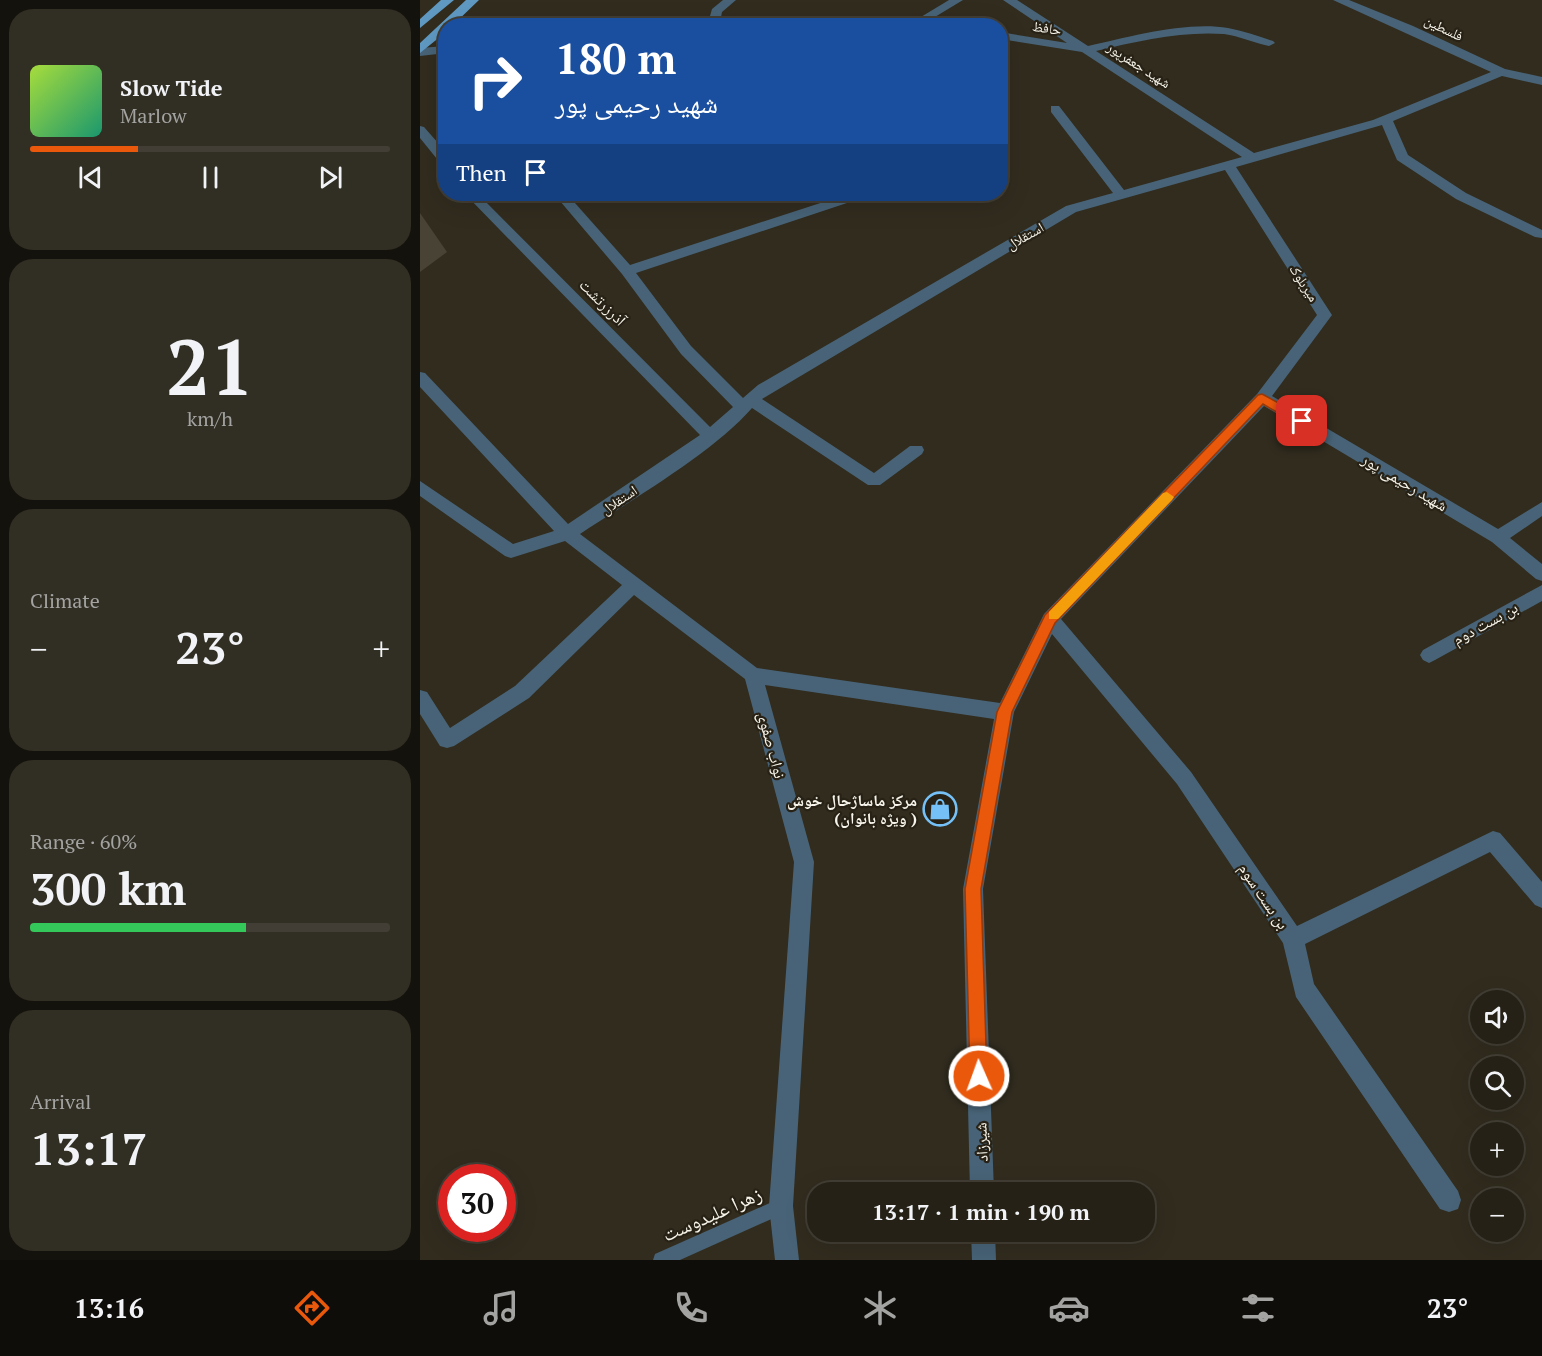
<!DOCTYPE html>
<meta charset="utf-8">
<style>
body{margin:0;font-family:"PT Serif","Noto Naskh Arabic",serif;background:#312e23;color:#f1f3f6;height:100vh;display:flex;flex-direction:column;font-size:22px;white-space:nowrap}
*{box-sizing:border-box;margin:0}
p{font-size:20px;color:#a3a3a1}
.icon{flex:none;width:33px;height:33px;fill:none;stroke:currentColor;stroke-width:2;stroke-linecap:round;stroke-linejoin:round}
.map{position:relative;flex:1;overflow:hidden}
.details{display:flex;flex-direction:column;gap:9px;padding:9px;background:#14120c;width:420px}
.details>*{flex:none}
.guide{position:absolute;left:18px;top:18px;width:570px;height:183px;border-radius:24px;box-shadow:0 6px 24px #0002,0 0 0 2px #423e35;background:#1a4fa0;color:#fff;overflow:hidden}
.controls{position:absolute;left:1050px;top:990px;display:grid;gap:12px}
.controls a{display:grid;place-items:center;width:54px;height:54px;border-radius:50%;background:#252116;box-shadow:0 6px 24px #0002,0 0 0 2px #423e35;font-size:30px}
.speed{position:absolute;left:18px;top:1164px;display:flex;gap:12px;font-size:30px;font-weight:700;text-align:center}
.speed>*{display:grid;place-content:center;width:78px;height:78px;border-radius:50%;background:#252116;box-shadow:0 6px 24px #0002,0 0 0 2px #423e35;line-height:1}
.speed .limit{border:9px solid #d22;background:#fff;color:#111}
.pin{position:absolute;display:grid;place-items:center;width:51px;height:51px;color:#fff;margin:-26px;border-radius:12px;box-shadow:0 3px 9px #0006}
.me{position:absolute;width:66px;margin:-33px;rotate:358deg;stroke-linejoin:round;filter:drop-shadow(0 0 4px #0008)}
.turn{display:flex;align-items:center;gap:21px;height:126px;padding:0 18px;font-size:27px}
.turn .icon{width:78px;height:78px;stroke-width:2.5}
.turn b{display:block;font-size:42px;line-height:51px}
.then{display:flex;align-items:center;height:57px;padding:0 18px;background:#0003;gap:12px;font-size:22px}
.big{font-size:45px;font-weight:800;line-height:1.1}
.details .card{flex:1;display:flex;flex-direction:column;justify-content:center;gap:9px;min-width:0;padding:0 21px;border-radius:24px;background:#312e23}
.details .dial{align-items:center;gap:0}
.dial b{font-size:78px;line-height:1}
.song{display:flex;align-items:center;gap:18px}
.cover{width:72px;height:72px;border-radius:9px;background:linear-gradient(135deg,hsl(80 70% 55%),hsl(160 70% 35%))}
.played{height:6px;border-radius:3px;background:linear-gradient(90deg,#ea580c 30%,#423e35 30%)}
.keys{display:flex;justify-content:space-around;direction:ltr}
.heat{display:flex;justify-content:space-between;align-items:center;font-size:33px;direction:ltr}
.charge{height:9px;border-radius:4px;background:linear-gradient(90deg,#34c759 60%,#423e35 0)}
.trip{position:absolute;left:387px;top:1182px;width:348px;height:60px;border-radius:24px;background:#252116;box-shadow:0 6px 24px #0002,0 0 0 2px #423e35;font-weight:800;line-height:60px;text-align:center}
.tab-bar{display:flex;height:96px;justify-content:space-around;align-items:center;background:#0f0d09;color:#a3a3a1}
.tab-bar .icon{width:42px;height:42px}
.tab-bar .current{color:#ea580c}
.tab-bar b{font-size:27px;color:#f1f3f6}
main{display:flex;flex:1;min-height:0}
.map>svg:first-child{display:block}
</style>
<main>
<section class="details">
<div class="card">
<div class="song"><i class="cover"></i><div><b>Slow Tide</b><p>Marlow</p></div></div>
<div class="played"></div>
<div class="keys"><svg class="icon" aria-label="previous" viewBox="0 0 24 24"><path d="M18 5L8 12l10 7zM5 5v14"/></svg><svg class="icon" aria-label="pause" viewBox="0 0 24 24"><path d="M8 5v14M16 5v14"/></svg><svg class="icon" aria-label="next" viewBox="0 0 24 24"><path d="M6 5l10 7-10 7zM19 5v14"/></svg></div>
</div>
<div class="card dial"><b>21</b><p>km/h</p></div>
<div class="card"><p>Climate</p>
<div class="heat"><a>−</a><b class="big">23°</b><a>+</a></div>
</div>
<div class="card"><p>Range · 60%</p><b class="big">300 km</b><div class="charge"></div></div>
<div class="card"><p>Arrival</p><b class="big">13:17</b></div>
</section>
<div class="map">
<svg width="1122" height="1260" viewBox="0 0 1122 1260">
<rect width="100%" height="100%" fill="#312c1e"/>
<path fill="#484334" d="M 0,213 L 27,252 L 0,272 Z"/>
<g fill="none" stroke-linecap="round" stroke-linejoin="round">
<path fill="#486377" fill-rule="evenodd" d="M 361,1198 L 367,1200 L 369,1206 L 367,1212 L 260,1260 L 233,1260 L 235,1254 Z"/>
<path fill="#486377" fill-rule="evenodd" d="M 303,0 L 316,0 L 302,12 L 301,17 L 318,26 L 291,23 L 279,26 L 232,26 L 290,16 L 292,9 Z
M 529,0 L 543,0 L 500,26 L 486,26 Z
M 583,0 L 597,0 L 668,46 C 709,37 766,21 808,28 C 823,31 838,36 853,41 L 855,43 L 849,46 C 835,43 819,36 804,34 C 761,31 718,41 676,51 L 834,153 L 953,120 L 1071,72 L 913,0 L 929,0 L 993,26 L 1085,69 L 1122,77 L 1122,85 L 1082,76 L 973,121 L 988,155 L 1046,193 L 1122,230 L 1122,238 L 1115,237 L 1036,199 L 977,160 L 962,125 L 816,167 L 912,315 L 852,396 L 1078,529 L 1122,502 L 1122,516 L 1090,538 L 1122,564 L 1122,581 L 1116,579 L 1072,542 L 844,406 L 641,619 L 771,772 L 877,926 L 1073,831 L 1080,833 L 1122,882 L 1122,908 L 1115,905 L 1070,852 L 885,944 L 894,984 L 1038,1191 L 1041,1200 L 1038,1209 L 1029,1212 L 1020,1209 L 876,997 L 863,943 L 757,784 L 632,634 L 594,712 L 563,889 L 574,1192 L 550,1192 L 543,889 L 574,719 L 345,685 L 394,862 L 373,1206 L 379,1260 L 355,1260 L 349,1206 L 374,862 L 325,679 L 214,595 L 109,698 L 34,746 L 27,748 L 20,746 L 0,714 L 0,690 L 7,692 L 30,728 L 95,686 L 202,585 L 145,541 L 91,558 L 85,556 L 0,496 L 0,481 L 93,544 L 134,531 L 0,387 L 0,372 L 5,373 L 148,524 L 280,435 L 45,194 L 58,194 L 290,427 L 313,407 L 261,354 L 202,274 L 134,194 L 147,194 L 210,265 L 428,194 L 446,194 L 445,197 L 216,273 L 271,346 L 323,398 L 338,385 L 646,206 L 693,193 L 631,112 L 631,106 L 639,106 L 704,190 L 822,157 L 662,52 L 580,39 L 580,32 L 647,43 ZM 805,170 L 897,315 L 837,394 L 624,614 L 580,703 L 337,668 L 160,534 C 211,500 293,453 332,408 L 448,485 L 460,485 L 502,454 L 504,450 L 502,446 L 490,446 L 454,473 L 342,399 L 656,212 Z
M 26,46 L 26,53 L 0,56 L 0,48 Z
M 0,126 L 4,127 L 26,152 L 26,165 L 21,164 L 0,138 Z
M 1122,585 L 1122,601 L 1015,660 L 1009,663 L 1003,660 L 1000,655 L 1003,650 Z
M 551,1232 L 575,1232 L 576,1260 L 552,1260 Z"/>
<path fill="#5f99c2" fill-rule="evenodd" d="M 21,0 L 34,0 L 0,28 L 0,19 Z
M 46,0 L 59,0 L 32,26 L 26,26 L 26,32 L 0,53 L 0,43 Z"/>
</g>
<path fill="#ea580c" stroke="#983908" stroke-width="1.5" d="M 842,394 L 886,418 L 886,424 L 877,424 L 843,404 L 635,623 L 592,712 L 561,889 L 567,1076 L 565,1082 L 559,1085 L 553,1082 L 550,1076 L 545,889 L 577,712 L 625,615 L 838,395 Z"/>
<path fill="#f59e0b" d="M 747,492 L 754,497 L 752,500 L 638,619 L 629,619 L 629,612 L 743,493 Z"/>
<defs>
<g id="shop-ring" transform="scale(1.725)"><circle r="9.5" fill="#272215" stroke="#75c0f6" stroke-width="1.5"/><path d="M-5-2.5h2.3a2.7 3.5 0 0 1 5.4 0H5L5.5 6h-11ZM-1.5-2.5h3a1.5 2.3 0 0 0-3 0Z" fill="#75c0f6"/></g>
</defs>
<g fill-rule="evenodd">
<use href="#shop-ring" x="520" y="809"/>
</g>
<g text-anchor="middle" stroke-width="4.5" stroke-linejoin="round" paint-order="stroke">
<g font-size="14" fill="#f7f4eb" stroke="#272215">
<text transform="translate(627 28) rotate(9)" y="5">حافظ</text>
<text transform="translate(1024 28) rotate(26)" y="5">فلسطین</text>
<text transform="translate(719 65) rotate(33)" y="5">شهید جعفرپور</text>
<text transform="translate(605 236) rotate(-30)" y="5">استقلال</text>
<text transform="translate(884 283) rotate(57)" y="5">میربلوک</text>
<text transform="translate(199 500) rotate(-34)" y="5">استقلال</text>
</g>
<g font-size="16" fill="#f7f4eb" stroke="#272215">
<text transform="translate(183 302) rotate(45)" y="6">آذرزرتشت</text>
<text transform="translate(985 482) rotate(31)" y="6">شهید رحیمی پور</text>
<text transform="translate(1065 623) rotate(-29)" y="6">بن بست دوم</text>
<text transform="translate(352 745) rotate(75)" y="6">نواب صفوی</text>
<text transform="translate(844 896) rotate(56)" y="6">بن بست سوم</text>
<text transform="translate(561 1142) rotate(-92)" y="6">شیرزاد</text>
</g>
<g font-size="16" font-weight="bold" fill="#f7f4eb" stroke="#272215" text-anchor="end">
<text x="497" y="806">مرکز ماساژحال خوش<tspan x="497" dy="18">(ویژه بانوان )</tspan></text>
</g>
<g font-size="20" fill="#f7f4eb" stroke="#272215">
<text transform="translate(292 1214) rotate(-24)" y="7">زهرا علیدوست</text>
</g>
</g>
</svg>
<div class="controls">
<a><svg class="icon" aria-label="sound" viewBox="0 0 24 24"><path d="M4 9h4l5-4v14l-5-4H4zM17 9q2 3 0 6"/></svg></a>
<a><svg class="icon" aria-label="search" viewBox="0 0 24 24"><circle cx="10" cy="10" r="6"/><path d="M15 15l6 6"/></svg></a>
<a>+</a>
<a>−</a>
</div>
<div class="speed"><div class="limit">30</div></div>
<div class="pin" style="left:882px;top:421px;background:#d93025"><svg class="icon" aria-label="arrive" viewBox="0 0 24 24"><path d="M6 21V4h12l-3 4 3 4H6"/></svg></div>
<svg class="me" style="left:559px;top:1076px" viewBox="-20 -20 40 40"><circle r="17" fill="#ea580c" stroke="#fff" stroke-width="3"/><path d="M0-11L8 9 0 5-8 9z" fill="#fff"/></svg>
<div class="trip">13:17 · 1 min · 190 m</div>
<div class="guide">
<div class="turn"><svg class="icon" aria-label="right" viewBox="0 0 24 24"><path d="M7 20v-9h11M14 6l5 5-5 5"/></svg><div><b>180 m</b>شهید رحیمی پور</div></div>
<div class="then">Then<svg class="icon" aria-label="arrive" viewBox="0 0 24 24"><path d="M6 21V4h12l-3 4 3 4H6"/></svg></div>
</div>
</div>
</main>
<nav class="tab-bar">
<b>13:16</b>
<svg class="icon current" aria-label="directions" viewBox="0 0 24 24"><path d="M12 3l9 9-9 9-9-9zM9 14v-3h6M13 9l2 2-2 2"/></svg>
<svg class="icon" aria-label="music" viewBox="0 0 24 24"><path d="M9 18V5l10-2v13"/><circle cx="6" cy="18" r="3"/><circle cx="16" cy="16" r="3"/></svg>
<svg class="icon" aria-label="phone" viewBox="0 0 24 24"><path d="M5 4h4l2 5-3 2q2 4 5 5l2-3 5 2v4C11 20 4 13 5 4z"/></svg>
<svg class="icon" aria-label="climate" viewBox="0 0 24 24"><path d="M12 3v18M4 7l16 10M4 17L20 7"/></svg>
<svg class="icon" aria-label="car" viewBox="0 0 24 24"><path d="M5 17H2v-5l4-1 3-4h7l3 4 3 1v5h-3M9 17h6M6 11h13"/><circle cx="7" cy="17" r="2"/><circle cx="17" cy="17" r="2"/></svg>
<svg class="icon" aria-label="filters" viewBox="0 0 24 24"><path d="M4 7h16M4 17h16"/><circle cx="9" cy="7" r="2"/><circle cx="15" cy="17" r="2"/></svg>
<b>23°</b>
</nav>
